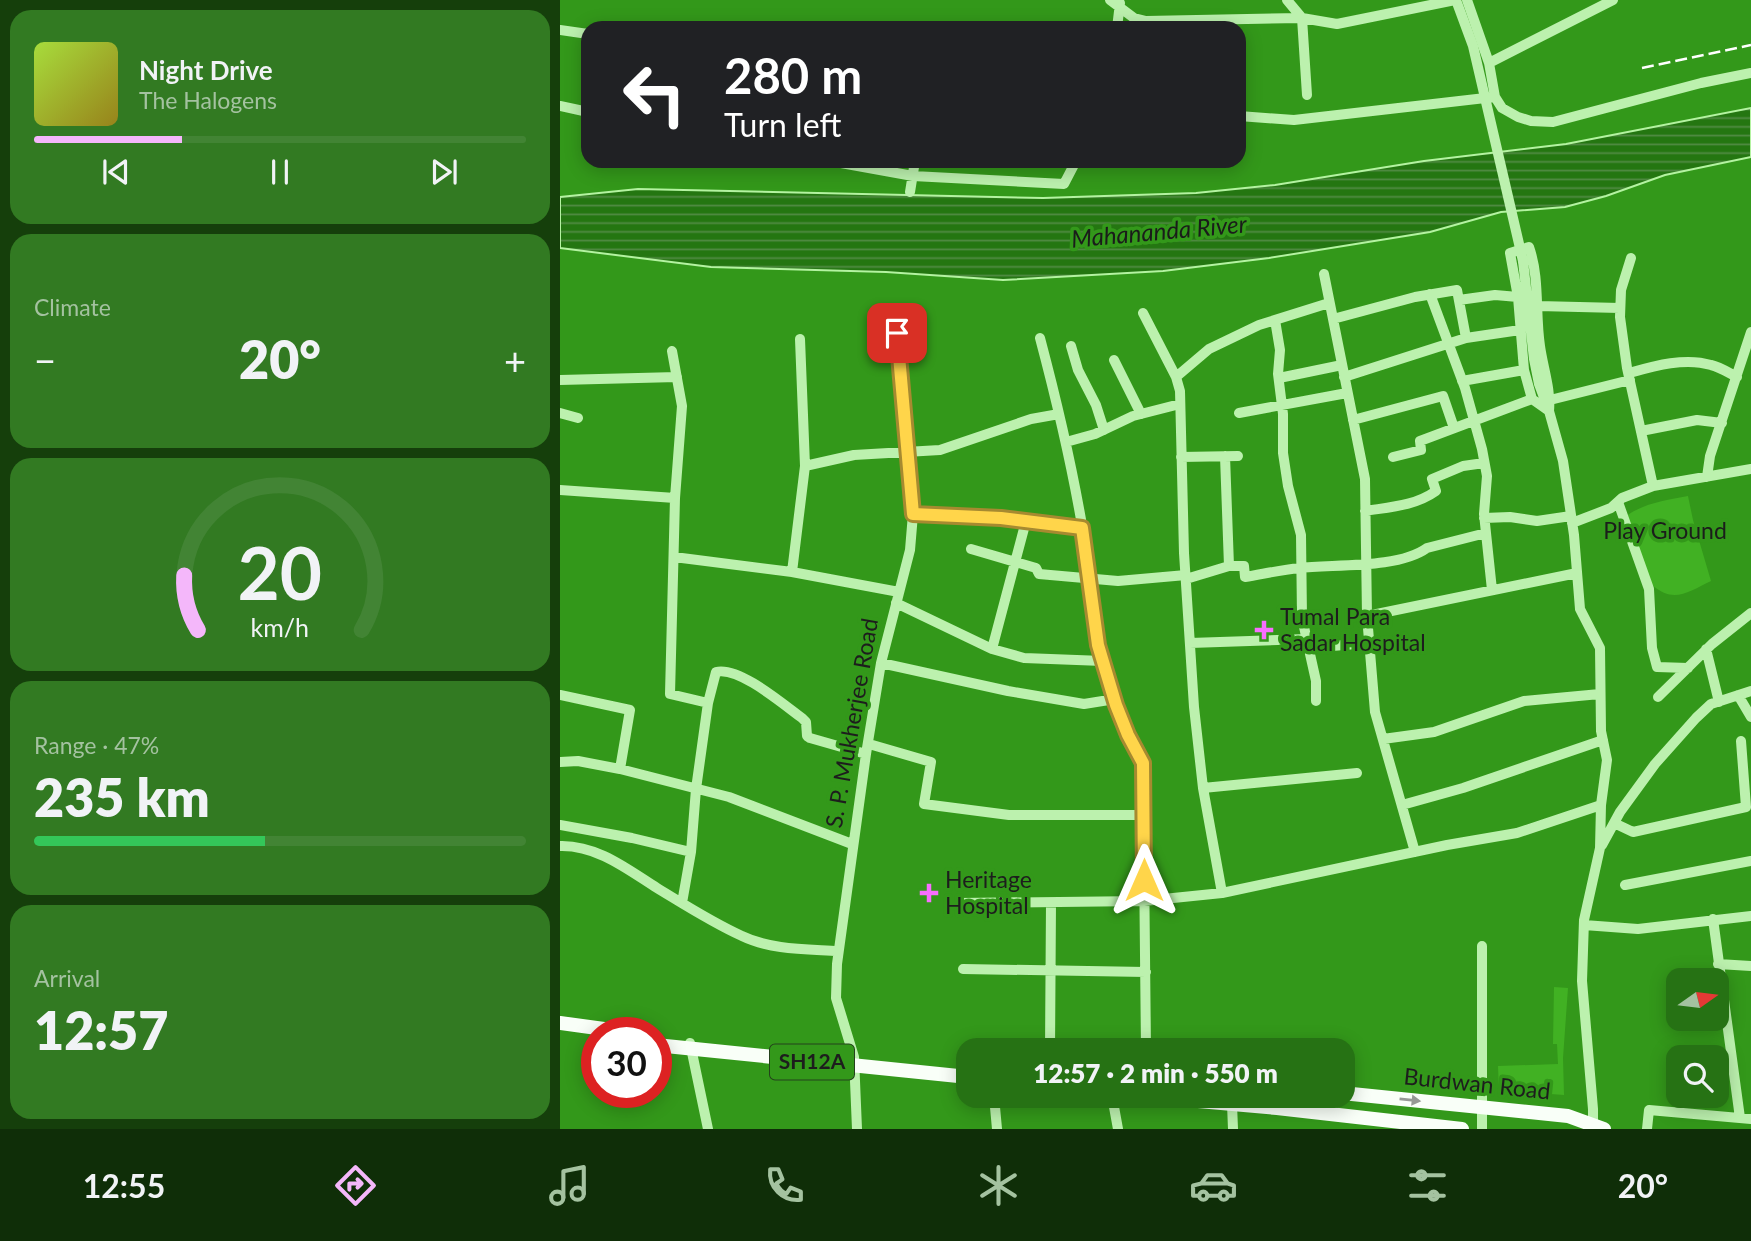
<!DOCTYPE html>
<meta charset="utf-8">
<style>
body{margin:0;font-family:Lato,sans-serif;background:#327a22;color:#f1f3f6;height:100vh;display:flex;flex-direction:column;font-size:26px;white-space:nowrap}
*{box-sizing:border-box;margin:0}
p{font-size:23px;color:#a4c2a0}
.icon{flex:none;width:38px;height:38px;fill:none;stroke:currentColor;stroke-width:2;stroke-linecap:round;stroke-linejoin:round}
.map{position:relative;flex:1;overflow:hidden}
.sheet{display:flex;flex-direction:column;gap:10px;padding:10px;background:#153f0b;width:560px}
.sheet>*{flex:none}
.guide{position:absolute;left:21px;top:21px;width:665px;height:147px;border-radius:21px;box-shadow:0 4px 18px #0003;background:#202124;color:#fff;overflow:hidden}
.needle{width:46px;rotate:76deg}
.fabs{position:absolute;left:1106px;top:968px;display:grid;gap:14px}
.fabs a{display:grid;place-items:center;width:63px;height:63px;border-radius:14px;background:#267214;box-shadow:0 4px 18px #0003;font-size:35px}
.speed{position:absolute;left:21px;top:1017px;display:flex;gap:14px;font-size:35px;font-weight:700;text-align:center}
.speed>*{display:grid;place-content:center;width:91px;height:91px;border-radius:50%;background:#267214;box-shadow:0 4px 18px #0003;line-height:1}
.speed .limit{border:10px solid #d22;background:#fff;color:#111}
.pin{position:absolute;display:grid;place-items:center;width:60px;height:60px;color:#fff;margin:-30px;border-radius:14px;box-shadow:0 4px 10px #0006}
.me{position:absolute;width:77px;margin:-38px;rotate:0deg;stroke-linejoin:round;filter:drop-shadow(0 0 5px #0008)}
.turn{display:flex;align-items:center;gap:24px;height:147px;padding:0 28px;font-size:32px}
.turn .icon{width:91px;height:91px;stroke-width:2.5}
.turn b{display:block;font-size:49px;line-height:60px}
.big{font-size:52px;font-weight:800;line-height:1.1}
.sheet .card{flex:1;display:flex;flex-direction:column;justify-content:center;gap:10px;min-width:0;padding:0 24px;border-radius:21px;background:#327a22}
.sheet .dial{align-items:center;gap:0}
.dial svg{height:182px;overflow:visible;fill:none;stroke:#428434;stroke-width:7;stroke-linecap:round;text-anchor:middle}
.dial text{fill:#f1f3f6;stroke:none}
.song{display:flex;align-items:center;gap:21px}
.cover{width:84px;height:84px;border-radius:10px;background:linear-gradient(135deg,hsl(80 70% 55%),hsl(50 70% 35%))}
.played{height:7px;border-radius:4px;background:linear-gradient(90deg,#f4b7fa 30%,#428434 30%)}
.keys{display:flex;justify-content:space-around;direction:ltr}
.heat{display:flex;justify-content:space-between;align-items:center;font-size:38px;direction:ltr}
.charge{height:10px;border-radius:5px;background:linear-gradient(90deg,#34c759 47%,#428434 0)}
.trip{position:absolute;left:396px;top:1038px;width:399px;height:70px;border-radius:21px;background:#267214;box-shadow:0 4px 18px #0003;font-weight:800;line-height:70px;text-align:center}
.menu{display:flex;height:112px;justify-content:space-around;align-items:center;background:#0f2e08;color:#a4c2a0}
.menu .icon{width:49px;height:49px}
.menu .on{color:#f4b7fa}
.menu b{font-size:32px;color:#f1f3f6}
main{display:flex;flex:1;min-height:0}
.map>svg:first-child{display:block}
</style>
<main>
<section class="sheet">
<div class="card">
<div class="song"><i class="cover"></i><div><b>Night Drive</b><p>The Halogens</p></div></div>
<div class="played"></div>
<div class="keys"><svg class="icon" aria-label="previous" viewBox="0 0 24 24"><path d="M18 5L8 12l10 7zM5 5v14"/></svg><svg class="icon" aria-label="pause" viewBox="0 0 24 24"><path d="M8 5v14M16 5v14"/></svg><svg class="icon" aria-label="next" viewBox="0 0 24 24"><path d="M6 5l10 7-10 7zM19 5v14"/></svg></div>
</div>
<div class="card"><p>Climate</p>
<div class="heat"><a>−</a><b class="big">20°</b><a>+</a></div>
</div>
<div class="card dial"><svg viewBox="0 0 100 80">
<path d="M14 69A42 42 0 1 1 86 69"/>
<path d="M14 69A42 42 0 0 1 8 45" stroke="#f4b7fa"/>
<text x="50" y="56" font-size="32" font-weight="700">20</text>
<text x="50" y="72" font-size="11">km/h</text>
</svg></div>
<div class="card"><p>Range · 47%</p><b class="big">235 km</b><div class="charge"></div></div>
<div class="card"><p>Arrival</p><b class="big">12:57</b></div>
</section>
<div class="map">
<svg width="1191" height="1129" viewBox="0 0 1191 1129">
<defs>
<pattern id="water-rules" width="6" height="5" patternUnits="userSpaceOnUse" patternTransform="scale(1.75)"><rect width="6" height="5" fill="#247611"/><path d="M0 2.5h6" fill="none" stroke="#518b44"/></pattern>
</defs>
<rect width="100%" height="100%" fill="#33981a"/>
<path fill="#41b123" d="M 1128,496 L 1133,520 L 1151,581 C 1128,592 1114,604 1092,585 L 1066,516 C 1085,503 1106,500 1128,496 Z
M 994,987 L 1008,988 L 1003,1058 L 1004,1095 L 939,1090 L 938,1066 L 998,1064 L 997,1044 L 993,1044 Z"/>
<path fill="url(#water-rules)" stroke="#b4f3a1" stroke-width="2" d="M 1191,108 L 1191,157 L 1105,175 L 1046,196 L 1005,207 L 941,212 L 870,232 L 709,258 L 603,271 L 443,280 L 326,272 L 151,267 L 0,248 L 0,197 L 78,189 L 483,198 L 636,193 L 715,185 L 864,161 L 1006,144 Z"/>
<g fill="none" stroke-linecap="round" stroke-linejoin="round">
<path stroke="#bcf1ae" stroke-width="10" d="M 550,0 L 574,18 L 586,21 L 742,18 L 777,24 L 895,0
M 727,0 L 742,18 L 747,95
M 907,0 L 929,63 L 935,97 L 942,108 L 958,117 L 971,121 L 993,122 L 1141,83 L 1191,73
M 557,28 L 560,3
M 0,30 L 28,34
M 929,63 L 1053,0
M 0,106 L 28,112
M 679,116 L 734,120 L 934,97
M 270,161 L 353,176 L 504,184 L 516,161
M 350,192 L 355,161
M 969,247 C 980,278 975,313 980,346 C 983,368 991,389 989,411 L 972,399 L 964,370 L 958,297 L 950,253 Z
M 1071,258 L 1061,290 L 1060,317 L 1067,368 L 1093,486
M 963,261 L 974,359 L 979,384 L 989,411 L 1003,461 L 1014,535 L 1020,609 L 1040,648 L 1041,731 L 1047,760 L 1041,805 L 1040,848 L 1024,920 L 1022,981 L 1033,1109 L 1033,1129
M 764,274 L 805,479 L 807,616 L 815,712 L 855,852
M 870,294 L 905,388 L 922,449 L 927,476 L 924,514 L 932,590
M 899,300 L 935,295 L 958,297
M 978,306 L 1060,308
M 583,313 L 616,377 L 620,391 L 624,553 L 634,707 L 643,788 L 662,893
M 773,319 L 855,297 L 897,290 L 906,338
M 715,320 L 720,350 L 718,374 L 723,414 L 723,453 L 728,486 L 741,535 L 742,618 L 756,681 L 756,701
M 480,338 C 497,402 512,466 523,531 C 529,568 531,606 538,643 C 546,684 563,726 583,763 L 586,1050
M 511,346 L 518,370 L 536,405 L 544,430
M 112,351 L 122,406 L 115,498 L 110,694 L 148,703 L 136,789 L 131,852 L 122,903
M 554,360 L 581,414
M 1069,373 C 1094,366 1125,357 1151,365 C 1160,367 1169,373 1177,377
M 616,377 L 649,349 L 699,325 L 769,303
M 784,377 L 906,338 L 960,330
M 719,378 L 782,365
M 0,380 L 117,377
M 902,381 L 964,370
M 990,400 L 1070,380
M 0,413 L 18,418
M 679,413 L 787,393
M 793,420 L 883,396 L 894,428
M 1081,431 L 1137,420 L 1162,423
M 506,442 L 535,434 L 573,416 L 620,404
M 621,457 L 678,456
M 833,457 L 861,450 L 860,441 L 972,399
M 245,466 L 294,455 L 380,450 L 471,419 L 499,414
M 1147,477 L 1150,456 L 1191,332
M 0,490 L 115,498
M 1058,502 L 1089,589 L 1092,648 L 1097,667 L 1128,668
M 805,511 C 830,507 855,506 876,491 L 872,479 L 903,466 L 924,463
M 353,514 L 441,518 L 522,528
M 924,518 L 950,517 L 977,521 L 1011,516
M 1012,523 L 1051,508 L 1062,498 L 1093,486 L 1191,469
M 411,549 L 476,568 L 479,574 L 558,581 L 626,575
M 114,557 L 232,572 L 339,592
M 669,566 L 684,566 L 685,577 C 703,574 721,570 739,568 C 774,564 838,569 867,548 L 926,533
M 232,572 L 245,466 L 240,339
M 626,579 L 669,566 L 665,456
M 336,603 L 432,649 L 464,658 L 543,661
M 807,616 L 1017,573
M 630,643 L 747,639 L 772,646 L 809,643
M 432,649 L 466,521
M 1146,649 L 1159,702
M 321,663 L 448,691 L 524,704 L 555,699
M 0,695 L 70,710 L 60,769
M 1178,695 L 1191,717
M 1098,697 L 1152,644 L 1191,613
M 148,703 L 156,672 C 179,666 224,705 242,718 L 246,722 L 247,736 L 250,738 L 306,754
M 823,739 L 874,732 L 964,701 L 1040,694
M 309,744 L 371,762 L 364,804 L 449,815 L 584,815
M 0,762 L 18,761 L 60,769 L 169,797 L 292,844
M 643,788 L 797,773
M 842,805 L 903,788 L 1043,740
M 1054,823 L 1073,832 L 1186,807 L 1181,741
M 0,825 L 72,838 L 131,852
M 1042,845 L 1060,812 L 1095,764 L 1136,718 L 1151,704 L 1191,691
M 0,846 C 37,845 67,869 97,888 C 125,905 153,923 182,936 C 211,950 247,949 278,951
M 1065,885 L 1191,861
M 400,903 L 584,901 L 662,893 L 887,845 L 957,833 L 1041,805
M 1153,919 L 1180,1118
M 1024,925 L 1078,929 L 1191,916
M 1158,964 L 1191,966
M 403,969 L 586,972
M 130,1043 L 148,1129
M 490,1050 L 491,903
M 434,1096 L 437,1129
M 552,1096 L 558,1129
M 672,1104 L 673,1129
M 297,1129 L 294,1057 L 276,998 L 277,964 L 306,754 L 321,663 L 350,550 L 353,514 L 336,324
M 922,1129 L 922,946
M 1087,1129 L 1089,1110 L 1191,1119"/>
<path stroke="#f9fff8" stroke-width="14" d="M 0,1023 L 66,1032
M 96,1045 L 408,1077
M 782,1093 L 1008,1116 L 1044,1129
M 581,1096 L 717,1108 L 902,1129"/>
<path stroke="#fff" stroke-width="2.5" stroke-dasharray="12 5" stroke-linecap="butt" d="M 1082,68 L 1191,45"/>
<path stroke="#bcf1ae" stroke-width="10" d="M 896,0 L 913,46 L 963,261"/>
</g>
<defs><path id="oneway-solid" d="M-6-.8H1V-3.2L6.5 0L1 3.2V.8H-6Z" transform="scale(1.75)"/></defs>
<use fill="#969995" href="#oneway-solid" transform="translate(850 1100) rotate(6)"/>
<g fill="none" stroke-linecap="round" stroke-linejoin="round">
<g stroke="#a68a30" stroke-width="18">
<path id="route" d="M 337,333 L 353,514 L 441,518 L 522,528 L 538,645 L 556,705 L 568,735 L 583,763 L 584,880"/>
</g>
<use href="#route" stroke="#ffd54a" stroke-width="12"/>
</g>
<g fill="#f86eff" stroke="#33981a" stroke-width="2.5">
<path d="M700.5 619.5h7v7h7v7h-7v7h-7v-7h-7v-7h7z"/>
<path d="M365.5 882.5h7v7h7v7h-7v7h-7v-7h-7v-7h7z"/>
</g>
<g text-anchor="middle" stroke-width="7" stroke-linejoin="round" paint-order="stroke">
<rect fill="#33981a" stroke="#24421c" stroke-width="2" x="210" y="1044.5" width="84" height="35" rx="5"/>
<g font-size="21" font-weight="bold" fill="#1d1d1d">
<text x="252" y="1069">SH12A</text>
</g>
<g font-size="23" fill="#1b1d1b" stroke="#33981a">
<text x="1105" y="539">Play Ground</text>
</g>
<g font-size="23" fill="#1d1d1d" stroke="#33981a" text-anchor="start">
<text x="720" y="625">Tumal Para<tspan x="720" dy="26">Sadar Hospital</tspan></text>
<text x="385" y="888">Heritage<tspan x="385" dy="26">Hospital</tspan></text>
</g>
<g font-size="23" fill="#1d1d1d" stroke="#33981a">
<text transform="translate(292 723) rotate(-80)" y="8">S. P. Mukherjee Road</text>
<text transform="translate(917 1084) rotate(6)" y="8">Burdwan Road</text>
</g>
<g font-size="24" font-style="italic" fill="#1a1c1a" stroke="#33981a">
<text transform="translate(599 232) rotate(-5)" y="8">Mahananda River</text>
</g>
</g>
</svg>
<div class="fabs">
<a><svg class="needle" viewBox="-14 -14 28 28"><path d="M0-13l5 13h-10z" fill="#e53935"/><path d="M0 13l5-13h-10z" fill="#a4c2a0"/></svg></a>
<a><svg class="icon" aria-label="search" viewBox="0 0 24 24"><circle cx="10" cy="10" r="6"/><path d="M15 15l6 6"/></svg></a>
</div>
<div class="speed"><div class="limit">30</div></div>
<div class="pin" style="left:337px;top:333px;background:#d93025"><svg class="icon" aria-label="arrive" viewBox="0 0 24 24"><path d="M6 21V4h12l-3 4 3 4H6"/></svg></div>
<svg class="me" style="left:584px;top:880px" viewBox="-20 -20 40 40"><path d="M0-17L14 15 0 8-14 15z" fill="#ffd54a" stroke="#fff" stroke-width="4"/></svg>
<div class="trip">12:57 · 2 min · 550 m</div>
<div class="guide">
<div class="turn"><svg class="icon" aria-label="left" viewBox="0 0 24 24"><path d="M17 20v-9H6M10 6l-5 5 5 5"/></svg><div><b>280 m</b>Turn left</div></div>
</div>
</div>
</main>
<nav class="menu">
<b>12:55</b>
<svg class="icon on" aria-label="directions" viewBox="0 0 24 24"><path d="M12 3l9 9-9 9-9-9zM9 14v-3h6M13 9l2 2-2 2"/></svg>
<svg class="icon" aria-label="music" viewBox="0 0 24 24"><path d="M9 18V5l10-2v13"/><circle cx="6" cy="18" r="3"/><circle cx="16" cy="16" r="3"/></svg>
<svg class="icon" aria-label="phone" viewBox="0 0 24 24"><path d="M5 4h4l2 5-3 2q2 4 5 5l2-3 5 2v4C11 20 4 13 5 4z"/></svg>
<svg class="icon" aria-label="climate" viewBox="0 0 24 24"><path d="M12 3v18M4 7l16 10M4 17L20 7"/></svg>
<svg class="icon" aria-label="car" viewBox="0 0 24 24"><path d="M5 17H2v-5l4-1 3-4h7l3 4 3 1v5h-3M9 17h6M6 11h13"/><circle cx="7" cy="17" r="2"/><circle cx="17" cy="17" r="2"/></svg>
<svg class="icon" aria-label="filters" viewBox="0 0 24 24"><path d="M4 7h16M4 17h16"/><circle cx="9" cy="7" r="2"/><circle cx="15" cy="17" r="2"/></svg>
<b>20°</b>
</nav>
